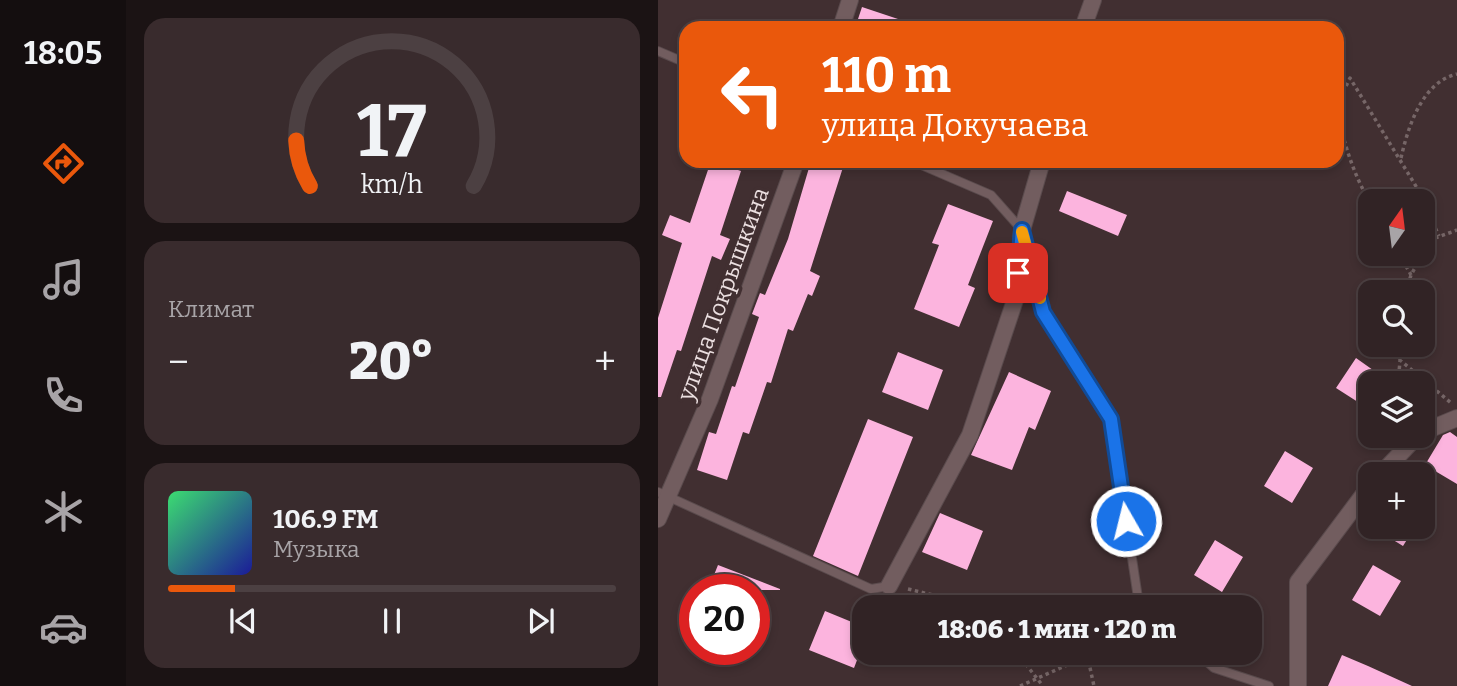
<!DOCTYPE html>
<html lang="ru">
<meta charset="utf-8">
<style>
body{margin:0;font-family:Bitter,serif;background:#392b2d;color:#f1f3f6;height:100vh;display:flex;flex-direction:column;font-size:26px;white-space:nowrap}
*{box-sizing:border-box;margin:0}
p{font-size:23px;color:#a8a4a7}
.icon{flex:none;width:38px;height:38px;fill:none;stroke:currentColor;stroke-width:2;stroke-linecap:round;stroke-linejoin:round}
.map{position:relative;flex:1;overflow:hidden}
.side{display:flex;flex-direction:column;gap:18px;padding:18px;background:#1b1314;width:532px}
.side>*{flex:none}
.top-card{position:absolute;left:21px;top:21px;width:665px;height:147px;border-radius:21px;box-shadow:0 4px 10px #0003,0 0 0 2px #4c4042;background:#ea580c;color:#fff;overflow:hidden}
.needle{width:46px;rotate:14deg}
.tools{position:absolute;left:700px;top:189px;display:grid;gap:14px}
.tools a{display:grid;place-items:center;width:77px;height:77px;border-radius:14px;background:#312325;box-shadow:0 4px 10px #0003,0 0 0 2px #4c4042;font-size:35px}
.speed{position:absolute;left:21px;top:574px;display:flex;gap:14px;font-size:35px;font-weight:700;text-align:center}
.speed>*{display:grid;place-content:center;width:91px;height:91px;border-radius:50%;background:#312325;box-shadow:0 4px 10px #0003,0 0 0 2px #4c4042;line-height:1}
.speed .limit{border:10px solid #d22;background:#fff;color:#111}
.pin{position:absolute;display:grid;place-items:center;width:60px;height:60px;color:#fff;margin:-30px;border-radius:14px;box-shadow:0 4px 10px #0006}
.me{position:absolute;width:77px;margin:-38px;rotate:352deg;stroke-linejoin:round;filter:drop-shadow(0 0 5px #0008)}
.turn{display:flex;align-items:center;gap:24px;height:147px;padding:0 28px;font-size:32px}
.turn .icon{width:91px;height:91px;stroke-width:2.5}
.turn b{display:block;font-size:49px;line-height:60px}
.big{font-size:52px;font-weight:800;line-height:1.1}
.side .card{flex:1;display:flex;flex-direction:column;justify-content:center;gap:10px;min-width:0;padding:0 24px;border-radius:21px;background:#392b2d}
.side .dial{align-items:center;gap:0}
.dial svg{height:182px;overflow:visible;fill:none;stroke:#4c4042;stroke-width:7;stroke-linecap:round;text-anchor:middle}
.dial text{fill:#f1f3f6;stroke:none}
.song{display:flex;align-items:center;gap:21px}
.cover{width:84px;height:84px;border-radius:10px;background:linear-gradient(135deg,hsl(140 70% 55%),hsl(240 70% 35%))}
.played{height:7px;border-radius:4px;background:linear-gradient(90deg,#ea580c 15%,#4c4042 15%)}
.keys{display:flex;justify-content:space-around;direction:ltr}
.heat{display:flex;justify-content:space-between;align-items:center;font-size:38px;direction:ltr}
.trip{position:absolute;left:194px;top:595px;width:410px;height:70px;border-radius:21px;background:#312325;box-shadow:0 4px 10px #0003,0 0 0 2px #4c4042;font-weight:800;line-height:70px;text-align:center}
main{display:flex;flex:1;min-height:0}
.menu{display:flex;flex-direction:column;width:126px;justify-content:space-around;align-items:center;background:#140e0f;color:#a8a4a7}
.menu .icon{width:49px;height:49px}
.menu .selected{color:#ea580c}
.menu b{font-size:32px;color:#f1f3f6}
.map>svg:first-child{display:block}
</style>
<main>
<nav class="menu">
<b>18:05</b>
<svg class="icon selected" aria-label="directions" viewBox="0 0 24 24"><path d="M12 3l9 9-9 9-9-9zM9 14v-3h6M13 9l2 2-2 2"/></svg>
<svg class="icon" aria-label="music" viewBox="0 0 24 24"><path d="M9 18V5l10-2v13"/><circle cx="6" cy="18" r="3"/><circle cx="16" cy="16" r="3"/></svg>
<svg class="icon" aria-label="phone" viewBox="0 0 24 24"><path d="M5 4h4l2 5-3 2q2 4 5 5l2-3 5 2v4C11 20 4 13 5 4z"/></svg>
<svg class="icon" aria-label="climate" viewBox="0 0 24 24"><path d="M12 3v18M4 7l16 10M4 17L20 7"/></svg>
<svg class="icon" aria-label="car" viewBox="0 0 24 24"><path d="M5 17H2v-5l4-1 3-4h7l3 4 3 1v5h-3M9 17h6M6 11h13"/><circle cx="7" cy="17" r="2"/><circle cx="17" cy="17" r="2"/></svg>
</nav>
<section class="side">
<div class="card dial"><svg viewBox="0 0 100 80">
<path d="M14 69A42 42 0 1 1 86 69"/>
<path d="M14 69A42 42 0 0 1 8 49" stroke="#ea580c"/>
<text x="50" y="56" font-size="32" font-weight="700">17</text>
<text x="50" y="72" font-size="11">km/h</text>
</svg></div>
<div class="card"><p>Климат</p>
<div class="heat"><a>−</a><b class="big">20°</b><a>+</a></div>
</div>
<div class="card">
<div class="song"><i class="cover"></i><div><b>106.9 FM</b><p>Музыка</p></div></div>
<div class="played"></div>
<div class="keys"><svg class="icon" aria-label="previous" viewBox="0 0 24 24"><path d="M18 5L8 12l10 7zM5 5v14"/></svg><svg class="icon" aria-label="pause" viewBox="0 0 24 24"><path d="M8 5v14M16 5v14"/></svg><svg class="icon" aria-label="next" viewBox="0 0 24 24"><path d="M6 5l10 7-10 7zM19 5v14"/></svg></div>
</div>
</section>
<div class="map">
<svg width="799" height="686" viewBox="0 0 799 686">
<rect width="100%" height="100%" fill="#412f31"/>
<path fill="#fcb4de" d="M 204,7 L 258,25 L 257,28 L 197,28 Z
M 53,161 L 83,171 L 62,235 L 72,239 L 63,260 L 54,256 L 23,351 L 19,350 L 3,397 L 0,397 L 0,318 L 24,243 L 4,235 L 12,215 L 32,223 Z
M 153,161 L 187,161 L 152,271 L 162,276 L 154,296 L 150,294 L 135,331 L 130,329 L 113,383 L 109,382 L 91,434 L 85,432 L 69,480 L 39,470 L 51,432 L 58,434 L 74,386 L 77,387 L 101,317 L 94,314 L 102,293 L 107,295 L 130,239 Z
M 409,191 L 469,215 L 460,236 L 401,211 Z
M 290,204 L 335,221 L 310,285 L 317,288 L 301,327 L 256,309 L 281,245 L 274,243 Z
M 240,352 L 285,370 L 270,410 L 224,392 Z
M 698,358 L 722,375 L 717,383 L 712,383 L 712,390 L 703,404 L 678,388 Z
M 351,372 L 393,391 L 377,430 L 371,427 L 354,470 L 313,455 Z
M 210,419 L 255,437 L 200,576 L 155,556 Z
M 792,432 L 799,437 L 799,484 L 767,465 L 785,435 Z
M 627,451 L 655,468 L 634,503 L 606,486 Z
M 282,513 L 325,531 L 309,570 L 264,552 Z
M 714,527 L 757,527 L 745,546 Z
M 557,540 L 585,557 L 564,592 L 536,575 Z
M 60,565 L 122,589 L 122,590 L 50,590 Z
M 715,565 L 743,581 L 722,616 L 694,600 Z
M 167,611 L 206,627 L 206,642 L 196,668 L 151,650 Z
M 684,655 L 710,666 L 754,686 L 670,686 Z"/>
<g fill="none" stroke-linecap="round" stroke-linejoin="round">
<g stroke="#5a4b4d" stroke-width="10">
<path id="service" d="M 0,51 L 28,63
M 254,161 L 333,195 L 364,230
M 367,243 L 385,312 L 453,419 L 480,598 L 490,607
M 0,492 L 213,589 L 231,586
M 539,653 L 556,668 L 611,686"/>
</g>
<g stroke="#5a4b4d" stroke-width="18">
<path id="minor" d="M 183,28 L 192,0
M 425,28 L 435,0
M 765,432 L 799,418
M 723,474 L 759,436
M 0,519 L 52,399 L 138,161
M 231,586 L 312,435 L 359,294 L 364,230 L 384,161
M 640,686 L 640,582 L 712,486"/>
</g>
<path stroke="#766667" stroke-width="3.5" stroke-dasharray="3.5 3.5" stroke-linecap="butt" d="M 679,105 L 692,78 L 759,188 L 781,236
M 679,113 C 687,145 695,174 712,202
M 743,158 C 750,127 764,82 799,74
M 741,254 L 753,275
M 748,292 L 753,275 L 772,240 L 799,230
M 741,345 L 742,360 L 793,403
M 740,383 L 742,361
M 250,589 L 325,607
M 359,653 L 385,686
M 498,653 L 527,661
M 429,654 L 436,686
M 362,686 L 436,653"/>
<use href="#service" stroke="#725d5f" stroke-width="8"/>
<use href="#minor" stroke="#725d5f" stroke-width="16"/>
</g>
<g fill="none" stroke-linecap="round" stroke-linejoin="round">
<g stroke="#114b97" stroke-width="18">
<path id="route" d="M 360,273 L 364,230 L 385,312 L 453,419 L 468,521"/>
</g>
<use href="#route" stroke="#1a73e8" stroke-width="12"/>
<path stroke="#f59e0b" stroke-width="12" d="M 364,232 L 382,298"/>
</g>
<g text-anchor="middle" stroke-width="7" stroke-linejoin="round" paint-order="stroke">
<g font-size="23" fill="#ebdfe0" stroke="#412f31">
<text transform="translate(65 294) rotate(-70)" y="8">улица Покрышкина</text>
</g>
</g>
</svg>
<div class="tools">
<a><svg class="needle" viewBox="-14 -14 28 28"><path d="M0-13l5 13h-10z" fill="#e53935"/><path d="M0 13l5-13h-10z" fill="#a8a4a7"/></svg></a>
<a><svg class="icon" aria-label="search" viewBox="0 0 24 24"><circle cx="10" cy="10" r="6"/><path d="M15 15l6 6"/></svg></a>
<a><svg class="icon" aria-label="layers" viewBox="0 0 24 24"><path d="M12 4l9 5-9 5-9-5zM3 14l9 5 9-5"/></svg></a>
<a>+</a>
</div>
<div class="speed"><div class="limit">20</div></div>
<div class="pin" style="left:360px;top:273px;background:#d93025"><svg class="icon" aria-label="arrive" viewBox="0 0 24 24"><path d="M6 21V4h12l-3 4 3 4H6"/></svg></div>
<svg class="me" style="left:468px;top:521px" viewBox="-20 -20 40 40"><circle r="17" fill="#1a73e8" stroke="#fff" stroke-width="3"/><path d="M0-11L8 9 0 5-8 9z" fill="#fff"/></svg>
<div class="trip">18:06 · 1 мин · 120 m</div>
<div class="top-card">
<div class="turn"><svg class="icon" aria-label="left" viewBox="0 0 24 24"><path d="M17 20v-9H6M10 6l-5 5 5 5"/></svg><div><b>110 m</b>улица Докучаева</div></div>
</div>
</div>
</main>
